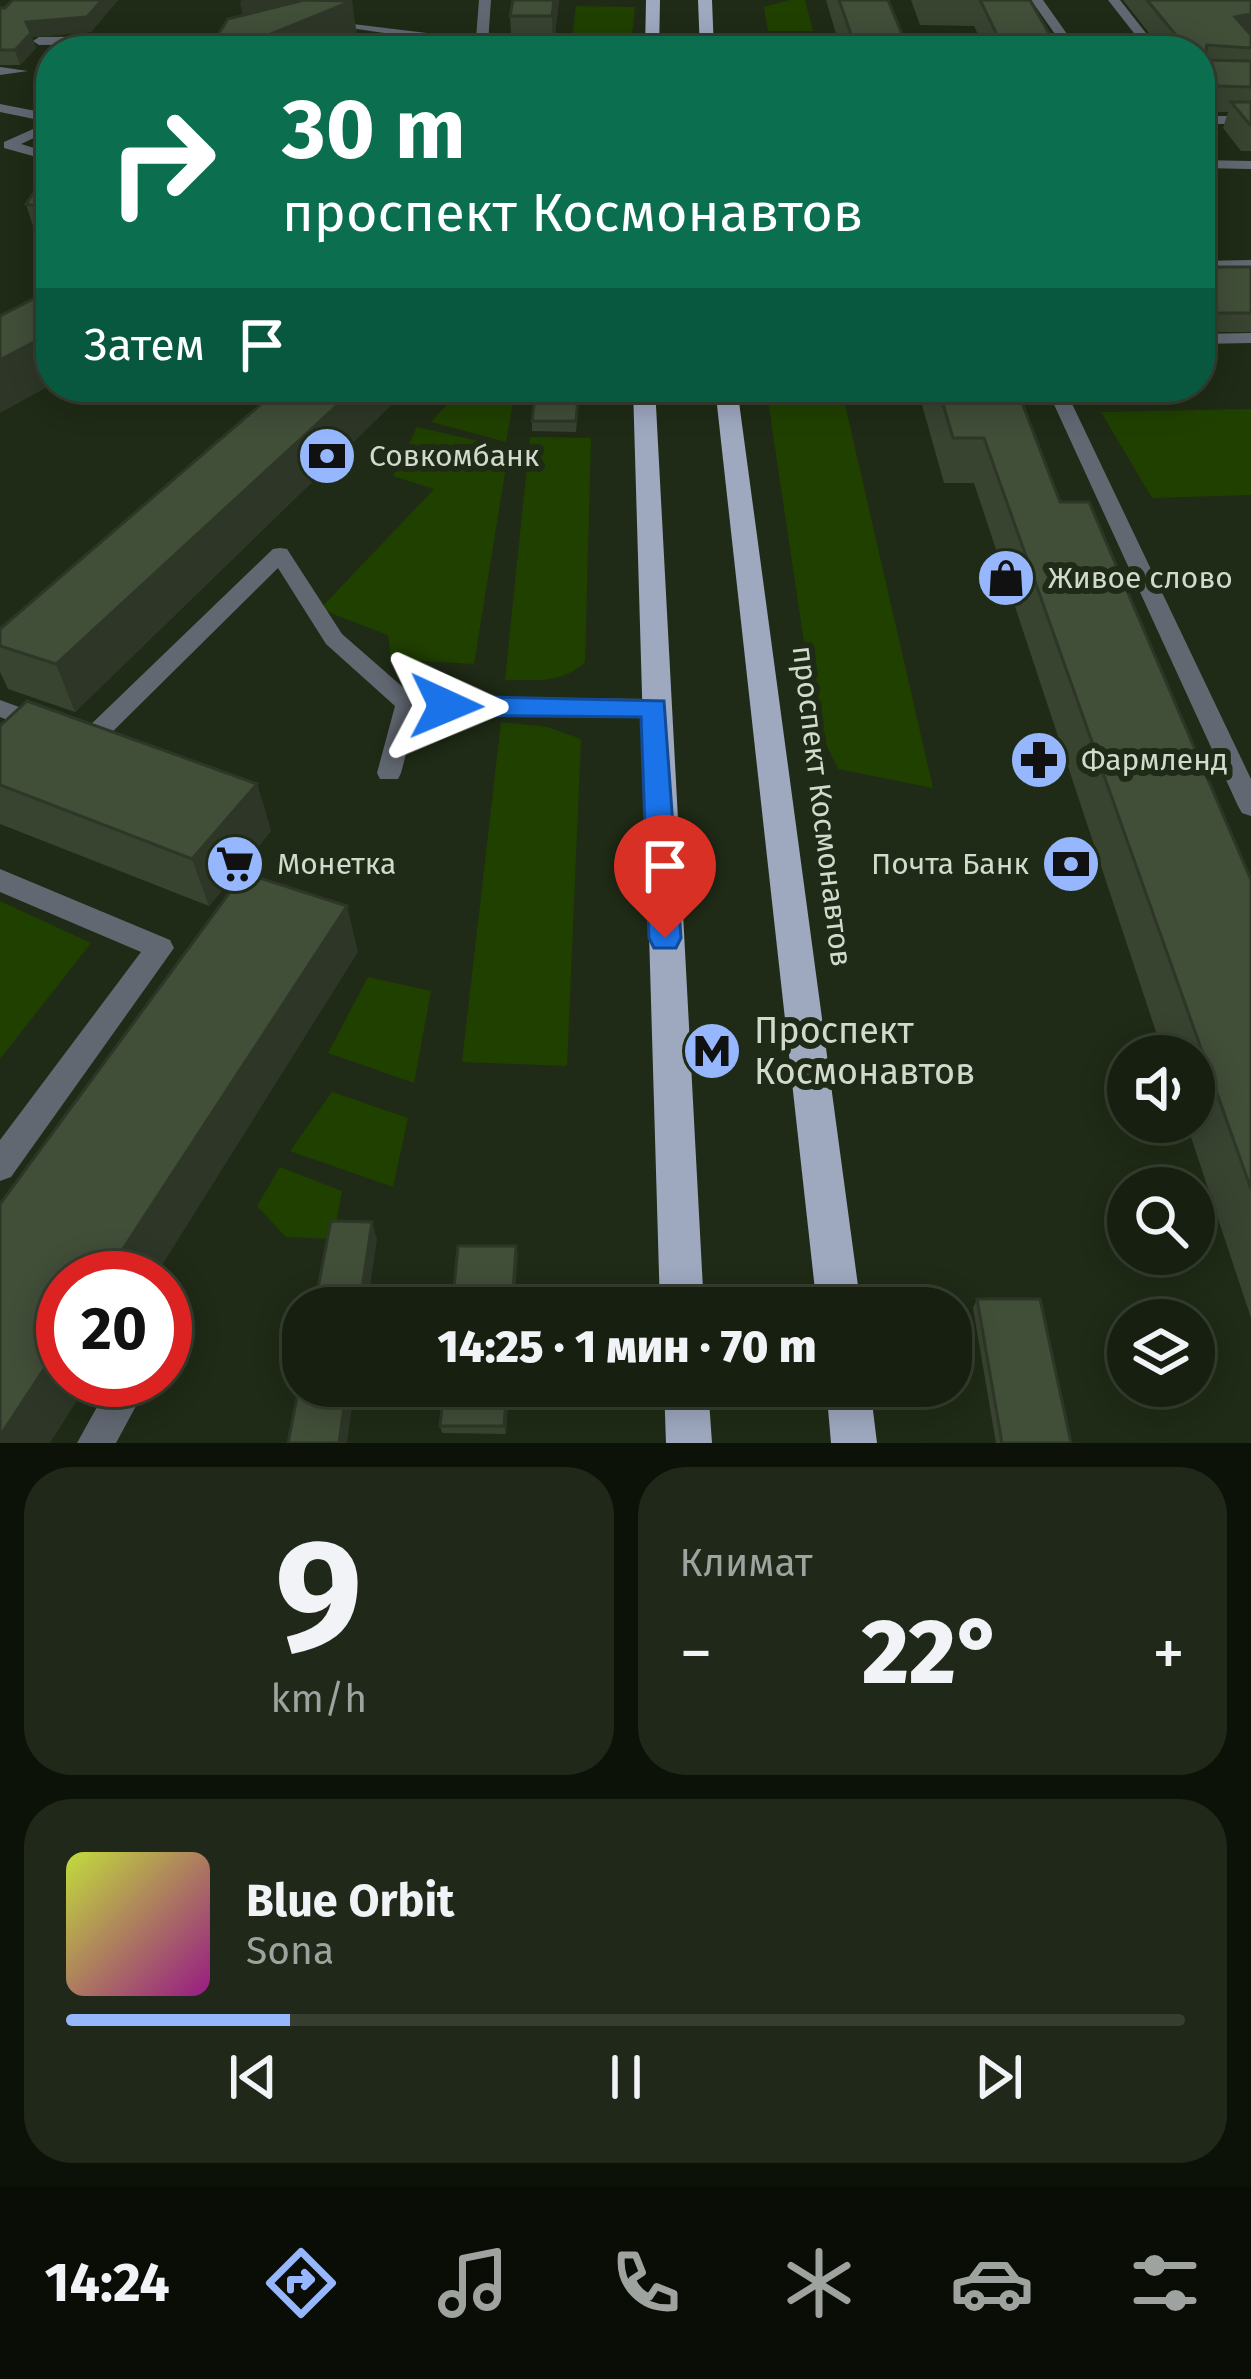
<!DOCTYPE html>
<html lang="ru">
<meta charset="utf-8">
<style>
body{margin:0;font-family:"Fira Sans",sans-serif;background:#202819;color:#f1f3f6;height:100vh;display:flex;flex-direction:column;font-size:45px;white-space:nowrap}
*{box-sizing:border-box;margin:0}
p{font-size:39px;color:#9ea39f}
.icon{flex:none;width:66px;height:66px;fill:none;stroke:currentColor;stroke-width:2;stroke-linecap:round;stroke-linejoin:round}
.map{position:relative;height:1443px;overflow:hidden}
.panel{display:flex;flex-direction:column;gap:24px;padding:24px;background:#0d1209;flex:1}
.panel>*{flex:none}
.top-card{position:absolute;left:36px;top:36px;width:1179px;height:366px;border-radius:48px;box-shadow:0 6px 30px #0003,0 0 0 3px #363e30;background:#0b6e4f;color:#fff;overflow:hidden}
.buttons{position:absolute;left:1107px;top:1035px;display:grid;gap:24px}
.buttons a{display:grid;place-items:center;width:108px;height:108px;border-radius:50%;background:#172010;box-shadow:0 6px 30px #0003,0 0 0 3px #363e30;font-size:60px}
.speed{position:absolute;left:36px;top:1251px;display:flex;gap:24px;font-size:60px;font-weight:700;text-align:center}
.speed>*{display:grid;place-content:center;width:156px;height:156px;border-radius:50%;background:#172010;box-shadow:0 6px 30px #0003,0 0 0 3px #363e30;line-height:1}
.speed .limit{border:18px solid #d22;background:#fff;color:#111}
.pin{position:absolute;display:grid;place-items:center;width:102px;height:102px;color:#fff;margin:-123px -51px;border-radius:50% 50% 50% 0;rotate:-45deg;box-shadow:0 0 12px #0007}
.pin .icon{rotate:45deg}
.me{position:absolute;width:132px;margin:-66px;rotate:91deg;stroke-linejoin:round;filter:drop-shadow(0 0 9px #0008)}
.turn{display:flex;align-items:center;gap:42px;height:252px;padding:0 48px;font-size:54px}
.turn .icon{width:156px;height:156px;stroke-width:2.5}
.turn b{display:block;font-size:84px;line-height:102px}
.then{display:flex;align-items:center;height:114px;padding:0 48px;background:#0003;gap:24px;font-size:45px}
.big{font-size:90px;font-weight:800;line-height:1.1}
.panel .card{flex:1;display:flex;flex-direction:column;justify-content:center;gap:18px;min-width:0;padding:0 42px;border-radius:48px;background:#202819}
.panel .dial{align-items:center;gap:0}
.dial b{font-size:156px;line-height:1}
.song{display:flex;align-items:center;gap:36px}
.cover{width:144px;height:144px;border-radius:18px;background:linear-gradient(135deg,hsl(70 70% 55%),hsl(310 70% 35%))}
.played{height:12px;border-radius:6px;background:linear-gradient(90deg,#96b6fd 20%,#363e30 20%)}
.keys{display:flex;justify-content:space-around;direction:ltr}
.heat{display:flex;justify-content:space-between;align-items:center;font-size:66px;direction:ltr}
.panel .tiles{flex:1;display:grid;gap:24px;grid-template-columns:1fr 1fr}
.card:last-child{grid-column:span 2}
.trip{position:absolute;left:282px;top:1287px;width:690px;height:120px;border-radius:48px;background:#172010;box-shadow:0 6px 30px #0003,0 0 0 3px #363e30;font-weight:800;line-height:120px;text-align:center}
.tabs{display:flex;height:192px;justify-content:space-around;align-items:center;background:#090d06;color:#9ea39f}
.tabs .icon{width:84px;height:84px}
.tabs .current{color:#96b6fd}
.tabs b{font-size:54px;color:#f1f3f6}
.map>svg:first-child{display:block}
</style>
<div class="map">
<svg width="1251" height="1443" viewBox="0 0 1251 1443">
<rect width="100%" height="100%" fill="#1f2b16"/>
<path fill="#204000" d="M 790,0 L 805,0 L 813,31 L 768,31 L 764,7 Z
M 576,6 L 635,7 L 630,51 L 571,51 Z
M 463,387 L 516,387 L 506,442 L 431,422 Z
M 766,387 L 841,387 L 933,788 L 838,769 L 816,723 Z
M 1251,409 L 1251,495 L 1152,498 L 1101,412 Z
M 417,427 L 509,448 L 474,664 L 391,659 L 388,635 L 320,609 L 434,489 L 393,476 Z
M 530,437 L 591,438 L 585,662 C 562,684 535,680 505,680 Z
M 501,722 L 547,727 L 581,739 L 567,1066 L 462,1062 Z
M 0,901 L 91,943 L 0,1059 Z
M 368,977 L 431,991 L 414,1083 L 328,1053 Z
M 332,1092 L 408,1118 L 393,1187 L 290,1151 Z
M 280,1167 L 342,1191 L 333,1239 L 286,1237 L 257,1206 Z"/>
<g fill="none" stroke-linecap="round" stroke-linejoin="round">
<path fill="#626872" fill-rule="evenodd" d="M 479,0 L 491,0 L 488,43 L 482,47 L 322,24 L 328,21 L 476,39 Z
M 1031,0 L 1043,0 L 1079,51 L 1067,51 Z
M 1108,0 L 1120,0 L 1160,51 L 1148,51 Z
M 194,36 L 271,51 L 194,44 L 39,45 L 33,41 L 39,37 Z
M 0,67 L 28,71 L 0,75 Z
M 0,104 L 51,114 L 51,130 L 21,144 L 51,153 L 51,161 L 4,148 L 4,142 L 49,122 L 0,112 Z
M 1200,116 L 1251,116 L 1251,124 L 1200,124 Z
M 1200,160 L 1251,161 L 1251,169 L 1200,168 Z
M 1251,260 L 1251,270 L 1200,271 L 1200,261 Z
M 1251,333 L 1251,343 L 1200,344 L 1200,334 Z
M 1046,387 L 1064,387 L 1251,779 L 1251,816 L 1242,813 L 1238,806 Z
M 280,548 L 287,549 L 342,634 L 413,696 L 654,699 L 666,707 L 654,715 L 417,712 L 401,773 L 398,779 L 380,779 L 377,773 L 395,706 L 326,644 L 278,568 L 96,748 C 84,752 73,749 67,738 L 70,732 L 84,731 L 273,549 Z
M 0,700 L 49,718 L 52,724 L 40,733 L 0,717 Z
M 0,869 L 170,940 L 174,948 L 11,1177 L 0,1181 L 0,1140 L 141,952 L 0,892 Z
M 168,1301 L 180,1306 L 185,1318 L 177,1335 L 165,1340 Z
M 112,1380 L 150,1380 L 116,1443 L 77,1443 Z"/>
<path fill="#9ea8bf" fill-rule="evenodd" d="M 646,0 L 660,0 L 659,51 L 645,51 Z
M 698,0 L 712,0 L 714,51 L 700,51 Z
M 633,387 L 655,387 L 704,1308 L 660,1308 Z
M 715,387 L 737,387 L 861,1308 L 817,1308 Z
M 664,1386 L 708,1386 L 712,1443 L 666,1443 Z
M 826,1386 L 870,1386 L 877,1443 L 831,1443 Z"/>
</g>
<path fill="#384330" d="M 13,0 L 118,0 L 91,32 L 32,37 L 36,48 L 20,65 L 0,65 L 0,8 L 5,8 Z
M 559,0 L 553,51 L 512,51 L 510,16 Z
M 826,0 L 888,0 L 909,51 L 841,51 Z
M 911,0 L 1030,0 L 1059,51 L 986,51 L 974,26 L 920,25 Z
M 1123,0 L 1251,0 L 1251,151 L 1241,151 L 1223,128 L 1228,112 L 1210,112 L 1200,99 L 1200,51 L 1163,51 Z
M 51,167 L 51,248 L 39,245 L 26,204 Z
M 1200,267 L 1251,267 L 1251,332 L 1200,332 Z
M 281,387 L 410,387 L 75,712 L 8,689 L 0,672 L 0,629 Z
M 580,387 L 576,432 L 532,431 L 532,421 Z
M 917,387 L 1016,387 L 1060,502 L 1251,880 L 1251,1318 L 1186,1122 L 1194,1122 L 1194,1056 L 1164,1056 L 974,483 L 944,483 Z
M 0,726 L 257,784 L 271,831 L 209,906 L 0,824 Z
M 977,1299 L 1071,1443 L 996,1443 L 973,1308 Z
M 509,1386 L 506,1434 L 442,1433 L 440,1426 Z"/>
<path fill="#2e3727" d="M 102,0 L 118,0 L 91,32 L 32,37 L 36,48 L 20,65 L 15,50 L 26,22 Z
M 243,0 L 313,0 L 246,35 L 240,1 Z
M 554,0 L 559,0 L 553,51 L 552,16 Z
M 352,1 L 357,35 L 320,51 L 229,51 Z
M 1251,14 L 1251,36 L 1235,17 Z
M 51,333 L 51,385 L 0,413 L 0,360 Z
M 357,387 L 410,387 L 75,712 L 56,664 Z
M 257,784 L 271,831 L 209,906 L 192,859 Z
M 347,906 L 358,952 L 154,1278 L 104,1278 Z
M 372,1222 L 377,1239 L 367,1308 L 359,1308 Z
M 516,1246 L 518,1255 L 514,1308 L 512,1308 Z
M 63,1340 L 63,1380 L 90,1380 L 50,1443 L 0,1443 L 0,1436 Z
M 347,1386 L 355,1386 L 347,1443 L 339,1443 Z
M 507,1386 L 509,1386 L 506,1434 L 504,1426 Z"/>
<path fill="#414e38" stroke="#2e3727" stroke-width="3" d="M 13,0 L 102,0 L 87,17 L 26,22 L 31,33 L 15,50 L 0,50 L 0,8 L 5,8 Z
M 304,0 L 352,1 L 229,51 L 208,51 L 228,19 Z
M 513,0 L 554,0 L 552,16 L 510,16 Z
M 839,0 L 888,0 L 909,51 L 857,51 Z
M 980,0 L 1030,0 L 1059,51 L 1005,51 Z
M 1147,0 L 1251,0 L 1251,14 L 1235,17 L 1251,35 L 1251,48 L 1207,45 L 1204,60 L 1251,61 L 1251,87 L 1218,86 L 1200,64 L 1200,51 L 1189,51 Z
M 1231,102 L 1251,102 L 1251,125 L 1250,125 Z
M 51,167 L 51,209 L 26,204 Z
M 1200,267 L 1251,267 L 1251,313 L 1200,313 Z
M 51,290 L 51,333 L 0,360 L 0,316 Z
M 281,387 L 357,387 L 56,664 L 0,646 L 0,629 Z
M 536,387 L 579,387 L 576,421 L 532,421 Z
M 938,387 L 1016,387 L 1060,502 L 1089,502 L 1251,880 L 1251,1189 L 984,438 L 953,438 Z
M 27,701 L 257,784 L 192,859 L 0,785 L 0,726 Z
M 244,873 L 347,906 L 104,1278 L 63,1278 L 63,1340 L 0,1436 L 0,1204 Z
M 331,1221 L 372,1222 L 359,1308 L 314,1308 Z
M 458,1246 L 516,1246 L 512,1308 L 452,1308 Z
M 977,1299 L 1040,1299 L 1071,1443 L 1002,1443 Z
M 303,1367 L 303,1386 L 347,1386 L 339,1443 L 288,1443 Z
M 444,1386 L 507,1386 L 504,1426 L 440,1426 Z"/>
<path fill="#1a73e8" stroke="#114b97" stroke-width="3" d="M 446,696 L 664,701 L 681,938 L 676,948 L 654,948 L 649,938 L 641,717 L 446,715 L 433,706 Z"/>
<defs>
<g id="bank-disc" transform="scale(3)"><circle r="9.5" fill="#96b6fd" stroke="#1f2b16"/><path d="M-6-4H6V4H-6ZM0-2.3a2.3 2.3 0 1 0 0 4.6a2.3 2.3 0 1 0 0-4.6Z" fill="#111"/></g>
<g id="shop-disc" transform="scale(3)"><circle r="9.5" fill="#96b6fd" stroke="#1f2b16"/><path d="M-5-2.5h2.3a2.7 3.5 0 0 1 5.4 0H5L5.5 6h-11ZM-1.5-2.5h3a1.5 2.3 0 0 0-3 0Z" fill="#111"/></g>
<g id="pharmacy-disc" transform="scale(3)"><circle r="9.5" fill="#96b6fd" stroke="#1f2b16"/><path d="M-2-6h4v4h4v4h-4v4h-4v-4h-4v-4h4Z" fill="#111"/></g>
<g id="supermarket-disc" transform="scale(3)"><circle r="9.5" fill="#96b6fd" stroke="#1f2b16"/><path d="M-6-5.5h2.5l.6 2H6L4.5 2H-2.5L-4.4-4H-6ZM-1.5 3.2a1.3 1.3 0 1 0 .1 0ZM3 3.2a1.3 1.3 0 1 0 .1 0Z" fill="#111"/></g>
<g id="metro-disc" transform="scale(3)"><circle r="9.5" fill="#96b6fd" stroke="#1f2b16"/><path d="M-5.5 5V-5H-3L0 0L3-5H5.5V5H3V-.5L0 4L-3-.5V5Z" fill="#111"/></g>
</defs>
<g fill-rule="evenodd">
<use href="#bank-disc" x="327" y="456"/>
<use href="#shop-disc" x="1006" y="578"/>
<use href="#pharmacy-disc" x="1039" y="760"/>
<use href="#supermarket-disc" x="235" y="864"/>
<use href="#bank-disc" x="1071" y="864"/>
<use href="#metro-disc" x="712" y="1051"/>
</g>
<g text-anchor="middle" stroke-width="12" stroke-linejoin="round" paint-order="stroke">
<g font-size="30" fill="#d2dacd" stroke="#1f2b16" text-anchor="start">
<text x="369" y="466">Совкомбанк</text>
<text x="1048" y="588">Живое слово</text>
<text x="1081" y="770">Фармленд</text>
<text x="277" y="874">Монетка</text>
<text x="1029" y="874" text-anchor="end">Почта Банк</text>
</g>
<g font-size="30" fill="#d2dacd" stroke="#1f2b16">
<text transform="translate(822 806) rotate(83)" y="10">проспект Космонавтов</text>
</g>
<g font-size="36" fill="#d2dacd" stroke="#1f2b16" text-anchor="start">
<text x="754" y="1043">Проспект<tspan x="754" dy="41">Космонавтов</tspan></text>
</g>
</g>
</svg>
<div class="buttons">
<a><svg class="icon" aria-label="sound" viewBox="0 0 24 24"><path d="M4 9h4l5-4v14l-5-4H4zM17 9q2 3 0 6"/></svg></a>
<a><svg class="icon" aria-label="search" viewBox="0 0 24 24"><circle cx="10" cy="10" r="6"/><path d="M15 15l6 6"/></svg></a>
<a><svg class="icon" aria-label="layers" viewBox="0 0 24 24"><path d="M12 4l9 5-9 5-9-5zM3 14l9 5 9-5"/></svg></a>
</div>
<div class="speed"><div class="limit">20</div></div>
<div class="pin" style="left:665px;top:938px;background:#d93025"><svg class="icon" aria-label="arrive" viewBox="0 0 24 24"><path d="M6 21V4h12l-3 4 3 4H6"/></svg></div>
<svg class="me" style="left:446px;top:706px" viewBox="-20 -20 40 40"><path d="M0-17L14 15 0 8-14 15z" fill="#1a73e8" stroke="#fff" stroke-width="4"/></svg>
<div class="trip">14:25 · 1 мин · 70 m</div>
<div class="top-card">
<div class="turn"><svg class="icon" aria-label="right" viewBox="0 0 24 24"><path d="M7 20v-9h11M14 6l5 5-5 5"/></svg><div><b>30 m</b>проспект Космонавтов</div></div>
<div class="then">Затем<svg class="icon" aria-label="arrive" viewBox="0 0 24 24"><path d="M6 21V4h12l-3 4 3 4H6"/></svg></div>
</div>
</div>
<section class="panel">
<div class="tiles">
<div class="card dial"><b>9</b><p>km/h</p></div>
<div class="card"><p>Климат</p>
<div class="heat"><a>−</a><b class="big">22°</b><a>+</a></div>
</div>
<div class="card">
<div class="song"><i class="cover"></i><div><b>Blue Orbit</b><p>Sona</p></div></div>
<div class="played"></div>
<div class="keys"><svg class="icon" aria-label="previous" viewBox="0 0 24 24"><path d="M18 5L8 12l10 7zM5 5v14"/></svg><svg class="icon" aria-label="pause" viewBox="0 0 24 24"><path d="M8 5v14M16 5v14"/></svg><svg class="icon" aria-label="next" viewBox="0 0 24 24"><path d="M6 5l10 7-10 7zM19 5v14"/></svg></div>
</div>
</div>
</section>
<nav class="tabs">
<b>14:24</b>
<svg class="icon current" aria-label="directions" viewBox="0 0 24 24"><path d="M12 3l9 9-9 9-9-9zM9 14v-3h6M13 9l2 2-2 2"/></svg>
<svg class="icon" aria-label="music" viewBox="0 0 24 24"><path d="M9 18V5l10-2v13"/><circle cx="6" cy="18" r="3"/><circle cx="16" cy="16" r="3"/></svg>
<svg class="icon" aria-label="phone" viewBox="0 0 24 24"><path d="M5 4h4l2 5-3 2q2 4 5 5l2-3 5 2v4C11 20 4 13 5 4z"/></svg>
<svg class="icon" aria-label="climate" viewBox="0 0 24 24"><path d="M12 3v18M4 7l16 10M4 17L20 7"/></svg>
<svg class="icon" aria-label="car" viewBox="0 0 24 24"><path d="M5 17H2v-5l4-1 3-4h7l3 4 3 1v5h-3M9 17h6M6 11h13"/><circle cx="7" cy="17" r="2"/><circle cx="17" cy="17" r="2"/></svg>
<svg class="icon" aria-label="filters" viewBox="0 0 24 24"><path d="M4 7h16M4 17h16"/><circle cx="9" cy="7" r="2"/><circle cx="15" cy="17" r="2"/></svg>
</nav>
